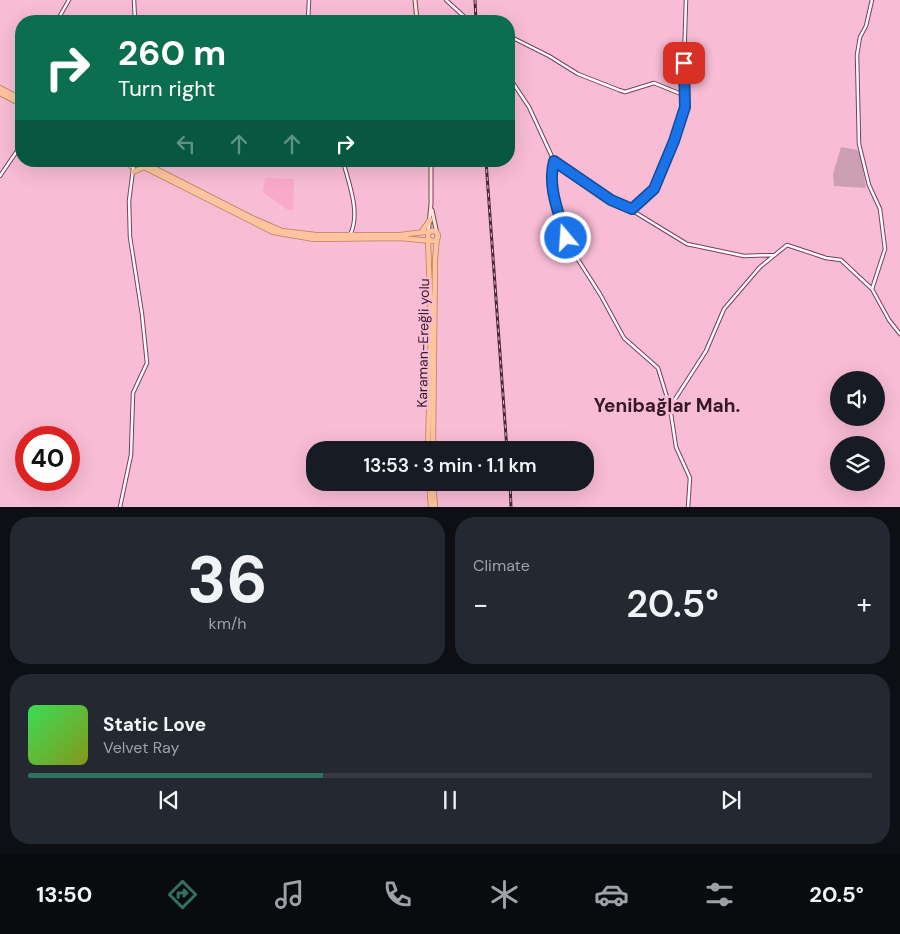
<!DOCTYPE html>
<meta charset="utf-8">
<style>
body{margin:0;font-family:"DM Sans",sans-serif;background:#242831;color:#f1f3f6;height:100vh;display:flex;flex-direction:column;font-size:19px;white-space:nowrap}
*{box-sizing:border-box;margin:0}
p{font-size:16px;color:#9ea1a6}
.icon{flex:none;width:28px;height:28px;fill:none;stroke:currentColor;stroke-width:2;stroke-linecap:round;stroke-linejoin:round}
.map{position:relative;height:507px;overflow:hidden}
.side{display:flex;flex-direction:column;gap:10px;padding:10px;background:#0d0f14;flex:1}
.side>*{flex:none}
.guide{position:absolute;left:15px;top:15px;width:500px;height:152px;border-radius:20px;box-shadow:0 5px 20px #0002;background:#0b6e4f;color:#fff;overflow:hidden}
.fabs{position:absolute;left:830px;top:371px;display:grid;gap:10px}
.fabs a{display:grid;place-items:center;width:55px;height:55px;border-radius:50%;background:#171b24;box-shadow:0 5px 20px #0002;font-size:25px}
.speed{position:absolute;left:15px;top:426px;display:flex;gap:10px;font-size:25px;font-weight:700;text-align:center}
.speed>*{display:grid;place-content:center;width:65px;height:65px;border-radius:50%;background:#171b24;box-shadow:0 5px 20px #0002;line-height:1}
.speed .limit{border:8px solid #d22;background:#fff;color:#111}
.pin{position:absolute;display:grid;place-items:center;width:42px;height:42px;color:#fff;margin:-21px;border-radius:10px;box-shadow:0 2px 8px #0006}
.me{position:absolute;width:55px;margin:-28px;rotate:342deg;stroke-linejoin:round;filter:drop-shadow(0 0 4px #0008)}
.turn{display:flex;align-items:center;gap:18px;height:105px;padding:0 20px;font-size:22px}
.turn .icon{width:65px;height:65px;stroke-width:2.5}
.turn b{display:block;font-size:35px;line-height:42px}
.lanes{display:flex;align-items:center;height:48px;padding:0 20px;background:#0003;justify-content:center;gap:25px;direction:ltr}
.lanes .off{opacity:.35}
.big{font-size:38px;font-weight:600;line-height:1.1}
.side .card{flex:1;display:flex;flex-direction:column;justify-content:center;gap:8px;min-width:0;padding:0 18px;border-radius:20px;background:#242831}
.side .dial{align-items:center;gap:0}
.dial b{font-size:65px;line-height:1}
.song{display:flex;align-items:center;gap:15px}
.cover{width:60px;height:60px;border-radius:8px;background:linear-gradient(135deg,hsl(130 70% 55%),hsl(70 70% 35%))}
.played{height:5px;border-radius:2px;background:linear-gradient(90deg,#307160 35%,#363941 35%)}
.keys{display:flex;justify-content:space-around;direction:ltr}
.heat{display:flex;justify-content:space-between;align-items:center;font-size:28px;direction:ltr}
.side .tiles{flex:1;display:grid;gap:10px;grid-template-columns:1fr 1fr}
.card:last-child{grid-column:span 2}
.trip{position:absolute;left:306px;top:441px;width:288px;height:50px;border-radius:20px;background:#171b24;box-shadow:0 5px 20px #0002;font-weight:600;line-height:50px;text-align:center}
.dock{display:flex;height:80px;justify-content:space-around;align-items:center;background:#090b0e;color:#9ea1a6}
.dock .icon{width:35px;height:35px}
.dock .active{color:#307160}
.dock b{font-size:22px;color:#f1f3f6}
.map>svg:first-child{display:block}
</style>
<div class="map">
<svg width="900" height="507" viewBox="0 0 900 507">
<rect width="100%" height="100%" fill="#f8bcd4"/>
<path fill="#faa9ca" d="M 265,178 L 294,179 L 293,210 L 288,210 L 263,192 Z"/>
<path fill="#cc9fb0" d="M 841,147 L 857,150 L 861,157 L 866,188 L 834,186 L 833,174 Z"/>
<g fill="none" stroke-linecap="round" stroke-linejoin="round">
<g stroke="#7c3d59" stroke-width="4.5">
<path id="tertiary" d="M 134,0 L 135,21
M 446,0 L 469,21
M 57,21 L 69,0
M 308,21 L 309,0
M 509,36 L 549,56 L 578,74 L 619,90 L 625,92 L 654,83 L 686,96
M 509,77 L 529,107 L 554,161 L 564,169 L 687,244 L 744,256 L 775,255
M 343,161 C 349,184 361,213 350,235
M 554,161 L 551,175 L 552,187 L 560,219 L 570,247 L 600,294 L 624,338 L 658,368 L 670,407 L 676,447 L 690,478 L 688,507
M 0,176 L 21,145
M 633,209 L 653,189 L 674,141 L 685,107 L 684,63 L 686,0
M 872,289 L 885,249 L 880,209 L 869,185 L 859,144 L 857,55 L 860,37 L 866,26 L 872,0
M 670,407 L 706,351 L 724,309 L 760,267 L 787,245 L 826,258 L 841,260 L 872,289 L 889,320 L 900,334
M 120,507 L 131,455 L 133,393 L 147,363 L 142,314 L 130,237 L 129,201 L 134,162"/>
</g>
<g stroke="#7c3d59" stroke-width="5">
<path id="secondary" d="M 415,0 L 417,21
M 432,210 L 437,234
M 428,235 L 431,204 L 431,161"/>
</g>
<g stroke="#b77e64" stroke-width="6">
<path id="trunk" d="M 0,88 L 21,99
M 0,93 L 21,104
M 128,161 L 131,166
M 132,161 L 273,232 L 314,239 L 400,238 L 431,241
M 140,161 L 252,218 L 282,231 L 316,235 L 400,235 L 433,231
M 133,172 L 142,168
M428 236a5 5 0 1 1 10 0a5 5 0 1 1-10 0Z
M 422,231 L 430,220
M 428,239 L 431,323 L 428,450
M 433,450 L 435,260 L 437,237
M 429,482 L 431,507
M 433,482 L 435,507"/>
</g>
<use href="#tertiary" stroke="#fff" stroke-width="2.5"/>
<use href="#secondary" stroke="#ffe9db" stroke-width="3"/>
<use href="#trunk" stroke="#fec49e" stroke-width="4.5"/>
<g stroke="#482937" stroke-width="3">
<path id="rail" d="M 475,0 L 476,21
M 486,161 L 507,450
M 510,482 L 511,507"/>
</g>
<use href="#rail" stroke="#f8bcd4" stroke-width="1" stroke-dasharray="4" stroke-linecap="butt"/>
</g>
<g fill="none" stroke-linecap="round" stroke-linejoin="round">
<g stroke="#114b97" stroke-width="12">
<path id="route" d="M 566,238 C 559,213 547,187 554,161 L 611,200 L 632,209 L 654,189 L 674,141 L 685,107 L 684,63"/>
</g>
<use href="#route" stroke="#1a73e8" stroke-width="9"/>
</g>
<g text-anchor="middle" stroke-width="5" stroke-linejoin="round" paint-order="stroke">
<g font-size="14" fill="#341925" stroke="#f8bcd4">
<text transform="translate(423 343) rotate(-89)" y="5">Karaman-Ereğli yolu</text>
</g>
<g font-size="19" font-weight="bold" fill="#341925" stroke="#f8bcd4">
<text x="667" y="412">Yenibağlar Mah.</text>
</g>
</g>
</svg>
<div class="fabs">
<a><svg class="icon" aria-label="sound" viewBox="0 0 24 24"><path d="M4 9h4l5-4v14l-5-4H4zM17 9q2 3 0 6"/></svg></a>
<a><svg class="icon" aria-label="layers" viewBox="0 0 24 24"><path d="M12 4l9 5-9 5-9-5zM3 14l9 5 9-5"/></svg></a>
</div>
<div class="speed"><div class="limit">40</div></div>
<div class="pin" style="left:684px;top:63px;background:#d93025"><svg class="icon" aria-label="arrive" viewBox="0 0 24 24"><path d="M6 21V4h12l-3 4 3 4H6"/></svg></div>
<svg class="me" style="left:566px;top:238px" viewBox="-20 -20 40 40"><circle r="17" fill="#1a73e8" stroke="#fff" stroke-width="3"/><path d="M0-11L8 9 0 5-8 9z" fill="#fff"/></svg>
<div class="trip">13:53 · 3 min · 1.1 km</div>
<div class="guide">
<div class="turn"><svg class="icon" aria-label="right" viewBox="0 0 24 24"><path d="M7 20v-9h11M14 6l5 5-5 5"/></svg><div><b>260 m</b>Turn right</div></div>
<div class="lanes"><svg class="icon off" aria-label="left" viewBox="0 0 24 24"><path d="M17 20v-9H6M10 6l-5 5 5 5"/></svg><svg class="icon off" aria-label="ahead" viewBox="0 0 24 24"><path d="M12 20V5M6 11l6-6 6 6"/></svg><svg class="icon off" aria-label="ahead" viewBox="0 0 24 24"><path d="M12 20V5M6 11l6-6 6 6"/></svg><svg class="icon" aria-label="right" viewBox="0 0 24 24"><path d="M7 20v-9h11M14 6l5 5-5 5"/></svg></div>
</div>
</div>
<section class="side">
<div class="tiles">
<div class="card dial"><b>36</b><p>km/h</p></div>
<div class="card"><p>Climate</p>
<div class="heat"><a>−</a><b class="big">20.5°</b><a>+</a></div>
</div>
<div class="card">
<div class="song"><i class="cover"></i><div><b>Static Love</b><p>Velvet Ray</p></div></div>
<div class="played"></div>
<div class="keys"><svg class="icon" aria-label="previous" viewBox="0 0 24 24"><path d="M18 5L8 12l10 7zM5 5v14"/></svg><svg class="icon" aria-label="pause" viewBox="0 0 24 24"><path d="M8 5v14M16 5v14"/></svg><svg class="icon" aria-label="next" viewBox="0 0 24 24"><path d="M6 5l10 7-10 7zM19 5v14"/></svg></div>
</div>
</div>
</section>
<nav class="dock">
<b>13:50</b>
<svg class="icon active" aria-label="directions" viewBox="0 0 24 24"><path d="M12 3l9 9-9 9-9-9zM9 14v-3h6M13 9l2 2-2 2"/></svg>
<svg class="icon" aria-label="music" viewBox="0 0 24 24"><path d="M9 18V5l10-2v13"/><circle cx="6" cy="18" r="3"/><circle cx="16" cy="16" r="3"/></svg>
<svg class="icon" aria-label="phone" viewBox="0 0 24 24"><path d="M5 4h4l2 5-3 2q2 4 5 5l2-3 5 2v4C11 20 4 13 5 4z"/></svg>
<svg class="icon" aria-label="climate" viewBox="0 0 24 24"><path d="M12 3v18M4 7l16 10M4 17L20 7"/></svg>
<svg class="icon" aria-label="car" viewBox="0 0 24 24"><path d="M5 17H2v-5l4-1 3-4h7l3 4 3 1v5h-3M9 17h6M6 11h13"/><circle cx="7" cy="17" r="2"/><circle cx="17" cy="17" r="2"/></svg>
<svg class="icon" aria-label="filters" viewBox="0 0 24 24"><path d="M4 7h16M4 17h16"/><circle cx="9" cy="7" r="2"/><circle cx="15" cy="17" r="2"/></svg>
<b>20.5°</b>
</nav>
